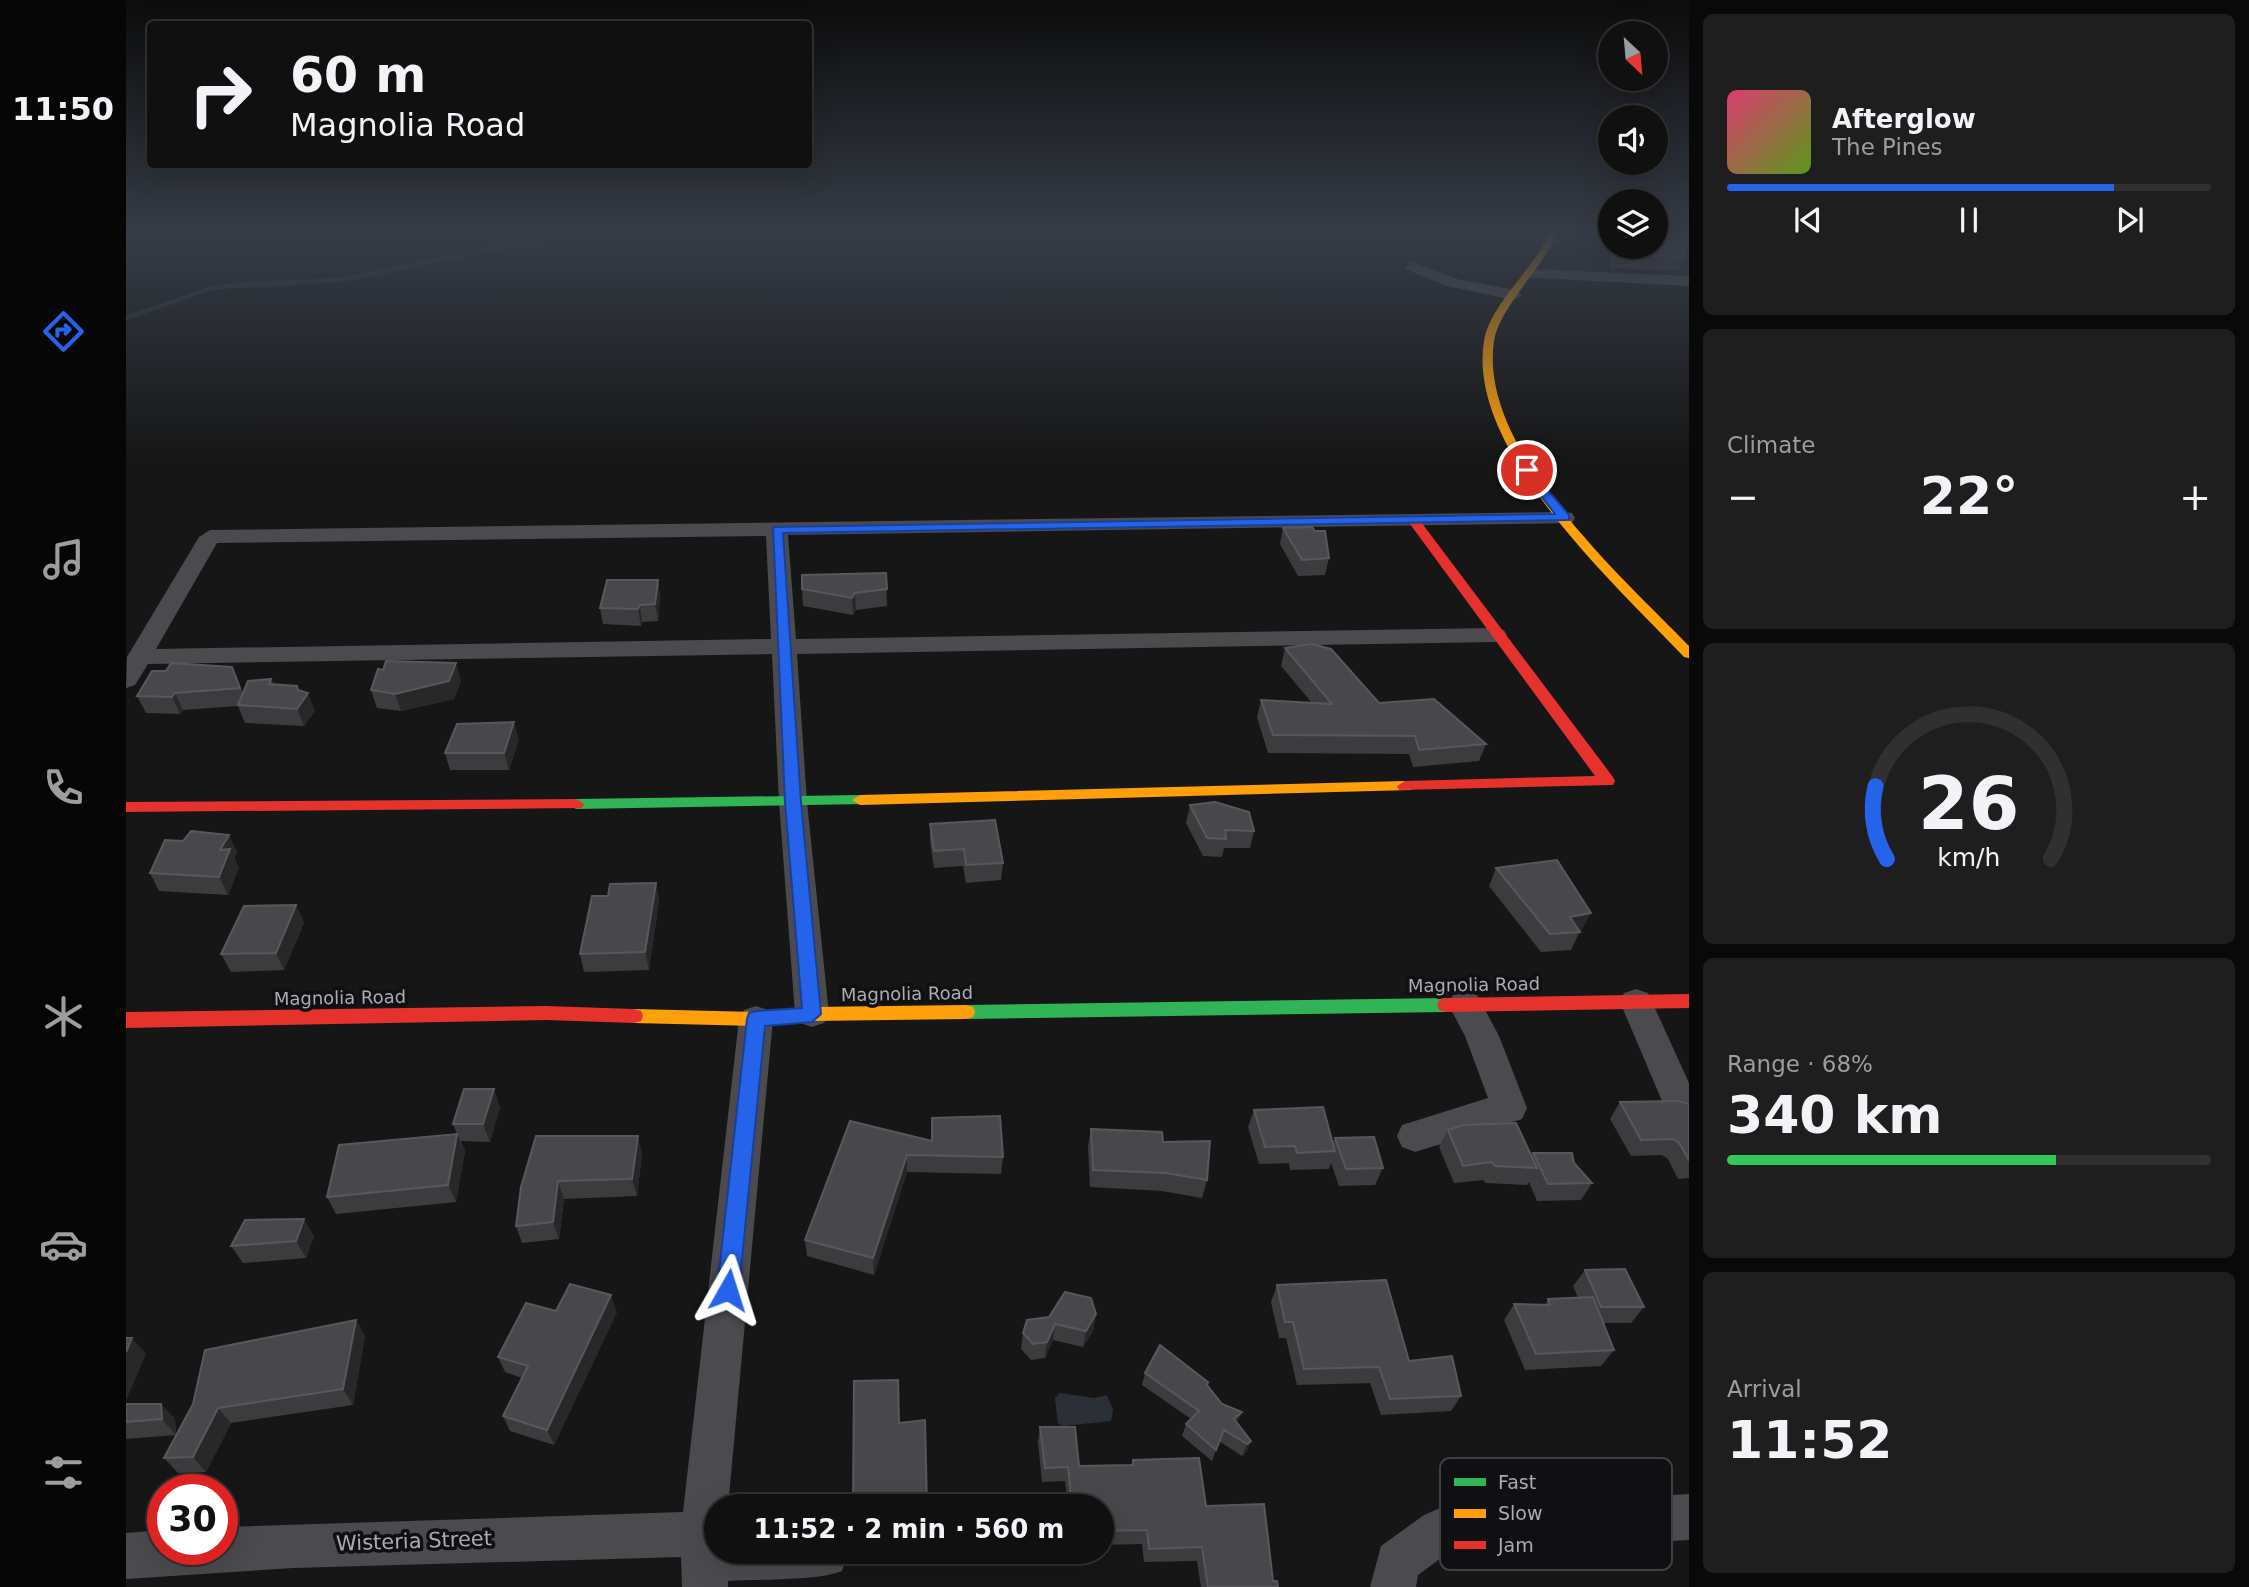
<!DOCTYPE html>
<meta charset="utf-8">
<style>
body{margin:0;font-family:"DejaVu Sans",sans-serif;background:#1e1e1e;color:#f1f3f6;height:100vh;display:flex;flex-direction:column;font-size:26px;white-space:nowrap}
*{box-sizing:border-box;margin:0}
p{font-size:23px;color:#9c9d9f}
.icon{flex:none;width:38px;height:38px;fill:none;stroke:currentColor;stroke-width:2;stroke-linecap:round;stroke-linejoin:round}
.map{position:relative;flex:1;overflow:hidden}
.details{display:flex;flex-direction:column;gap:14px;padding:14px;background:#090909;width:560px}
.details>*{flex:none}
.guide{position:absolute;left:21px;top:21px;width:665px;height:147px;border-radius:7px;box-shadow:0 7px 28px #0002,0 0 0 2px #303030;background:#101010;color:#f1f3f6;overflow:hidden}
.needle{width:46px;rotate:154deg}
.controls{position:absolute;left:1472px;top:21px;display:grid;gap:14px}
.controls a{display:grid;place-items:center;width:70px;height:70px;border-radius:50%;background:#101010;box-shadow:0 7px 28px #0002,0 0 0 2px #303030;font-size:35px}
.speed{position:absolute;left:21px;top:1474px;display:flex;gap:14px;font-size:35px;font-weight:700;text-align:center}
.speed>*{display:grid;place-content:center;width:91px;height:91px;border-radius:50%;background:#101010;box-shadow:0 7px 28px #0002,0 0 0 2px #303030;line-height:1}
.speed .limit{border:10px solid #d22;background:#fff;color:#111}
.pin{position:absolute;display:grid;place-items:center;width:60px;height:60px;color:#fff;margin:-30px;border:4px solid #fff;border-radius:50%;box-shadow:0 2px 7px #0007}
.me{position:absolute;width:77px;margin:-38px;rotate:6deg;stroke-linejoin:round;filter:drop-shadow(0 0 5px #0008)}
.turn{display:flex;align-items:center;gap:24px;height:147px;padding:0 28px;font-size:32px}
.turn .icon{width:91px;height:91px;stroke-width:2.5}
.turn b{display:block;font-size:49px;line-height:60px}
.big{font-size:52px;font-weight:700;line-height:1.1}
.details .tile{flex:1;display:flex;flex-direction:column;justify-content:center;gap:10px;min-width:0;padding:0 24px;border-radius:10px;background:#1e1e1e}
.details .dial{align-items:center;gap:0}
.dial svg{height:182px;overflow:visible;fill:none;stroke:#303030;stroke-width:7;stroke-linecap:round;text-anchor:middle}
.dial text{fill:#f1f3f6;stroke:none}
.song{display:flex;align-items:center;gap:21px}
.cover{width:84px;height:84px;border-radius:10px;background:linear-gradient(135deg,hsl(340 70% 55%),hsl(90 70% 35%))}
.played{height:7px;border-radius:4px;background:linear-gradient(90deg,#2563eb 80%,#303030 80%)}
.keys{display:flex;justify-content:space-around;direction:ltr}
.heat{display:flex;justify-content:space-between;align-items:center;font-size:38px;direction:ltr}
.charge{height:10px;border-radius:5px;background:linear-gradient(90deg,#34c759 68%,#303030 0)}
.trip{position:absolute;left:578px;top:1494px;width:410px;height:70px;border-radius:35px;background:#101010;box-shadow:0 7px 28px #0002,0 0 0 2px #303030;font-weight:700;line-height:70px;text-align:center}
main{display:flex;flex:1;min-height:0}
.menu{display:flex;flex-direction:column;width:126px;justify-content:space-around;align-items:center;background:#060606;color:#9c9d9f}
.menu .icon{width:49px;height:49px}
.menu .active{color:#2563eb}
.menu b{font-size:32px;color:#f1f3f6}
.map>svg:first-child{display:block}
</style>
<main>
<nav class="menu">
<b>11:50</b>
<svg class="icon active" aria-label="directions" viewBox="0 0 24 24"><path d="M12 3l9 9-9 9-9-9zM9 14v-3h6M13 9l2 2-2 2"/></svg>
<svg class="icon" aria-label="music" viewBox="0 0 24 24"><path d="M9 18V5l10-2v13"/><circle cx="6" cy="18" r="3"/><circle cx="16" cy="16" r="3"/></svg>
<svg class="icon" aria-label="phone" viewBox="0 0 24 24"><path d="M5 4h4l2 5-3 2q2 4 5 5l2-3 5 2v4C11 20 4 13 5 4z"/></svg>
<svg class="icon" aria-label="climate" viewBox="0 0 24 24"><path d="M12 3v18M4 7l16 10M4 17L20 7"/></svg>
<svg class="icon" aria-label="car" viewBox="0 0 24 24"><path d="M5 17H2v-5l4-1 3-4h7l3 4 3 1v5h-3M9 17h6M6 11h13"/><circle cx="7" cy="17" r="2"/><circle cx="17" cy="17" r="2"/></svg>
<svg class="icon" aria-label="filters" viewBox="0 0 24 24"><path d="M4 7h16M4 17h16"/><circle cx="9" cy="7" r="2"/><circle cx="15" cy="17" r="2"/></svg>
</nav>
<div class="map">
<svg width="1563" height="1587" viewBox="0 0 1563 1587">
<rect width="100%" height="100%" fill="#161616"/>
<path fill="#2b3036" d="M 934,1393 L 968,1398 L 981,1395 L 987,1410 L 985,1421 L 937,1426 L 932,1424 L 929,1398 Z"/>
<g fill="none" stroke-linecap="round" stroke-linejoin="round">
<path stroke="#2b3036" stroke-width="4.5" d="M 0,318 L 89,287 L 221,279 L 429,236"/>
<path fill="#4b4b4f" fill-rule="evenodd" d="M 1287,262 L 1331,279 L 1388,290 L 1396,295 L 1388,300 L 1321,286 L 1282,270 L 1279,267 Z
M 1404,269 L 1563,276 L 1563,286 L 1398,277 L 1398,271 Z
M 1438,512 L 1446,513 L 1449,518 L 1446,523 L 662,535 L 670,639 L 1369,628 L 1378,630 L 1381,635 L 1378,640 L 1369,642 L 671,654 L 681,802 L 703,1014 L 698,1023 L 686,1027 L 674,1023 L 669,1014 L 653,802 L 646,654 L 22,664 L 9,685 L 0,688 L 1,657 L 73,537 L 84,530 ZM 640,536 L 645,639 L 30,649 L 91,543 Z
M 1510,989 L 1522,993 L 1563,1083 L 1563,1116 L 1555,1119 L 1542,1115 L 1494,1002 L 1498,993 Z
M 1339,991 L 1351,995 L 1373,1036 L 1401,1108 L 1396,1119 L 1289,1152 L 1276,1147 L 1271,1136 L 1276,1125 L 1362,1098 L 1339,1036 L 1322,1004 L 1327,995 Z
M 630,1006 L 642,1010 L 647,1019 L 602,1507 L 590,1507 L 590,1552 L 722,1552 L 716,1571 C 692,1581 632,1579 602,1581 L 602,1587 L 556,1587 L 555,1557 L 167,1568 L 0,1579 L 0,1533 L 37,1530 L 37,1549 L 96,1549 L 96,1527 L 557,1512 L 613,1019 L 618,1010 Z
M 1563,1494 L 1563,1540 L 1322,1553 L 1292,1575 L 1290,1587 L 1244,1587 L 1255,1546 L 1298,1515 L 1314,1508 Z"/>
<path fill="#30b455" fill-rule="evenodd" d="M 734,795 L 740,796 L 742,800 L 740,804 L 450,809 L 442,804 L 450,799 Z
M 1320,998 L 1327,1000 L 1329,1005 L 1327,1010 L 1320,1012 L 840,1019 L 833,1017 L 831,1012 L 833,1007 L 840,1005 Z"/>
<path fill="#ff9f0a" fill-rule="evenodd" d="M 1422,236 L 1430,236 C 1415,270 1373,308 1368,341 C 1352,449 1494,575 1563,646 L 1563,658 L 1558,657 C 1489,584 1340,450 1358,341 C 1364,305 1406,271 1422,236 Z
M 1279,781 L 1287,786 L 1285,790 L 734,805 L 726,800 L 734,795 Z
M 840,1005 L 847,1007 L 849,1012 L 847,1017 L 840,1019 L 686,1021 L 630,1026 L 508,1023 L 501,1021 L 499,1016 L 501,1011 L 508,1009 L 630,1012 L 686,1007 Z"/>
<path fill="#e5322d" fill-rule="evenodd" d="M 1288,517 L 1292,518 L 1487,777 L 1489,781 L 1487,785 L 1273,790 L 1271,786 L 1279,781 L 1469,776 L 1284,524 L 1282,521 Z
M 450,799 L 458,804 L 456,808 L 0,812 L 0,802 Z
M 1563,994 L 1563,1008 L 1320,1012 L 1313,1010 L 1311,1005 L 1313,1000 L 1320,998 Z
M 420,1006 L 508,1009 L 515,1011 L 517,1016 L 515,1021 L 508,1023 L 420,1020 L 0,1028 L 0,1012 Z"/>
</g>
<path fill="#3c3c3f" d="M 1485,247 L 1530,247 L 1558,257 L 1553,270 L 1484,268 Z
M 1157,528 L 1203,558 L 1199,575 L 1172,576 L 1154,544 Z
M 760,573 L 761,606 L 730,610 L 727,615 L 677,606 L 676,589 Z
M 532,580 L 534,597 L 532,621 L 516,622 L 515,626 L 477,624 L 474,608 Z
M 1159,648 L 1253,703 L 1360,744 L 1353,761 L 1287,767 L 1283,754 L 1142,753 L 1131,717 L 1135,700 L 1186,703 L 1155,666 Z
M 106,667 L 117,693 L 145,679 L 148,685 L 171,686 L 173,690 L 189,711 L 178,726 L 119,723 L 112,706 L 57,710 L 54,714 L 20,713 L 11,696 L 40,671 Z
M 335,680 L 328,699 L 275,711 L 251,708 L 245,690 Z
M 393,739 L 383,770 L 324,770 L 319,753 Z
M 1064,805 L 1128,831 L 1124,848 L 1098,848 L 1096,857 L 1077,856 L 1060,823 Z
M 804,824 L 877,863 L 875,880 L 840,883 L 837,866 L 808,868 L 804,842 Z
M 103,835 L 111,852 L 108,858 L 113,867 L 102,895 L 33,891 L 24,873 L 57,841 Z
M 1370,868 L 1455,931 L 1454,931 L 1445,950 L 1415,952 L 1363,886 Z
M 530,883 L 533,901 L 523,970 L 458,972 L 454,954 L 482,896 Z
M 170,905 L 178,923 L 158,970 L 105,972 L 95,954 Z
M 1494,1102 L 1563,1104 L 1563,1178 L 1552,1179 L 1542,1159 L 1536,1155 L 1505,1156 L 1484,1119 Z
M 374,1107 L 364,1142 L 335,1141 L 339,1151 L 330,1202 L 210,1214 L 201,1197 L 331,1134 L 327,1124 Z
M 1128,1110 L 1207,1143 L 1209,1138 L 1257,1168 L 1249,1185 L 1213,1186 L 1205,1163 L 1203,1169 L 1164,1170 L 1163,1163 L 1133,1164 L 1122,1127 Z
M 724,1121 L 806,1141 L 877,1157 L 875,1174 L 781,1172 L 748,1275 L 681,1256 L 679,1240 Z
M 965,1129 L 1037,1142 L 1081,1180 L 1076,1198 L 1036,1191 L 964,1187 L 962,1146 Z
M 1322,1130 L 1405,1156 L 1407,1153 L 1448,1163 L 1466,1183 L 1455,1200 L 1411,1201 L 1403,1182 L 1401,1185 L 1360,1183 L 1357,1180 L 1328,1183 L 1313,1147 Z
M 516,1154 L 511,1196 L 438,1199 L 433,1239 L 396,1243 L 390,1226 L 395,1187 Z
M 188,1236 L 180,1258 L 117,1263 L 105,1246 Z
M 1459,1270 L 1518,1307 L 1505,1323 L 1477,1323 L 1488,1350 L 1475,1366 L 1399,1370 L 1378,1320 L 1388,1304 L 1419,1305 L 1422,1299 L 1452,1298 L 1447,1286 Z
M 1151,1285 L 1283,1361 L 1335,1396 L 1325,1411 L 1255,1415 L 1244,1383 L 1171,1385 L 1160,1338 L 1153,1338 L 1145,1302 Z
M 430,1311 L 491,1312 L 428,1445 L 384,1431 L 377,1416 L 396,1378 L 379,1372 L 372,1357 Z
M 970,1314 L 967,1331 L 957,1347 L 927,1340 L 919,1358 L 905,1360 L 895,1349 L 897,1333 L 901,1320 Z
M 230,1320 L 239,1336 L 227,1405 L 105,1423 L 80,1472 L 52,1473 L 38,1458 L 67,1404 Z
M 1019,1373 L 1081,1385 L 1125,1441 L 1120,1452 L 1116,1456 L 1093,1441 L 1086,1461 L 1056,1436 L 1060,1424 L 1065,1419 L 1016,1385 Z
M 0,1404 L 35,1404 L 49,1419 L 50,1435 L 0,1439 Z
M 914,1427 L 953,1466 L 1005,1465 L 1007,1460 L 1080,1506 L 1152,1587 L 1075,1587 L 1071,1561 L 1018,1562 L 1016,1544 L 975,1545 L 975,1507 L 942,1507 L 939,1481 L 916,1482 L 912,1442 Z
M 726,1552 L 766,1552 L 766,1561 L 727,1564 Z"/>
<path fill="#282829" d="M 532,580 L 534,597 L 532,621 L 529,604 Z
M 729,593 L 730,610 L 727,615 L 726,598 Z
M 514,605 L 516,622 L 515,626 L 512,609 Z
M 330,663 L 335,680 L 328,699 L 275,711 L 269,694 Z
M 171,686 L 177,701 L 182,693 L 189,711 L 178,726 L 171,709 Z
M 49,693 L 57,710 L 54,714 L 46,697 Z
M 388,722 L 393,739 L 383,770 L 378,753 Z
M 103,835 L 111,852 L 108,858 L 113,867 L 102,895 L 93,877 L 94,850 Z
M 530,883 L 533,901 L 523,970 L 519,952 Z
M 170,905 L 178,923 L 158,970 L 150,953 Z
M 1465,913 L 1455,931 L 1451,932 L 1444,917 Z
M 368,1089 L 374,1107 L 364,1142 L 357,1124 Z
M 331,1134 L 339,1151 L 330,1202 L 322,1185 Z
M 512,1136 L 516,1154 L 511,1196 L 506,1179 Z
M 781,1155 L 781,1172 L 748,1275 L 747,1258 Z
M 432,1181 L 438,1199 L 433,1239 L 427,1222 Z
M 178,1219 L 188,1236 L 180,1258 L 170,1241 Z
M 485,1295 L 491,1312 L 428,1445 L 421,1430 Z
M 970,1314 L 967,1331 L 957,1347 L 960,1331 Z
M 230,1320 L 239,1336 L 227,1405 L 217,1389 Z
M 929,1324 L 927,1340 L 919,1358 L 921,1342 Z
M 6,1338 L 20,1354 L 0,1401 L 0,1352 Z
M 35,1404 L 49,1419 L 50,1435 L 36,1419 Z
M 92,1408 L 105,1423 L 80,1472 L 67,1457 Z
M 1116,1412 L 1111,1424 L 1108,1419 Z
M 1125,1441 L 1120,1452 L 1116,1456 L 1121,1444 Z"/>
<path fill="#48484c" stroke="#57585c" stroke-width="2" d="M 1530,237 L 1563,237 L 1558,257 L 1488,255 L 1488,247 L 1530,247 Z
M 1186,527 L 1189,531 L 1199,531 L 1203,558 L 1176,560 L 1157,528 Z
M 760,573 L 761,589 L 729,593 L 726,598 L 676,589 L 676,575 Z
M 481,580 L 532,580 L 529,604 L 514,605 L 512,609 L 474,608 Z
M 1186,644 L 1205,649 L 1253,703 L 1308,699 L 1360,744 L 1293,750 L 1289,736 L 1147,735 L 1135,700 L 1206,704 L 1159,648 Z
M 260,661 L 330,663 L 323,681 L 269,694 L 245,690 L 252,669 L 257,670 Z
M 45,663 L 106,667 L 114,688 L 49,693 L 46,697 L 11,696 L 26,671 L 40,671 Z
M 145,679 L 143,684 L 171,686 L 172,690 L 182,693 L 171,709 L 112,705 L 122,681 Z
M 388,722 L 378,753 L 319,753 L 331,724 Z
M 1089,802 L 1123,812 L 1128,831 L 1099,830 L 1100,839 L 1081,838 L 1064,805 Z
M 869,820 L 877,863 L 840,865 L 838,849 L 808,851 L 804,824 Z
M 65,831 L 103,835 L 94,850 L 104,849 L 93,877 L 24,873 L 39,840 L 57,841 Z
M 1431,860 L 1465,913 L 1444,917 L 1454,932 L 1424,934 L 1370,868 Z
M 530,883 L 519,952 L 454,954 L 466,896 L 482,896 L 484,884 Z
M 170,905 L 150,953 L 95,954 L 118,906 Z
M 338,1089 L 368,1089 L 357,1124 L 327,1124 Z
M 1552,1101 L 1563,1104 L 1563,1160 L 1553,1143 L 1547,1139 L 1515,1140 L 1494,1102 Z
M 1197,1107 L 1209,1151 L 1171,1153 L 1169,1146 L 1139,1147 L 1128,1110 Z
M 874,1116 L 877,1157 L 781,1155 L 747,1258 L 679,1240 L 724,1121 L 806,1141 L 806,1118 Z
M 1390,1123 L 1411,1168 L 1369,1166 L 1366,1162 L 1337,1166 L 1322,1130 L 1337,1125 Z
M 965,1129 L 1036,1132 L 1037,1142 L 1084,1141 L 1081,1180 L 1040,1173 L 967,1170 Z
M 331,1134 L 322,1185 L 201,1197 L 213,1145 Z
M 410,1136 L 512,1136 L 506,1179 L 432,1181 L 427,1222 L 390,1226 L 395,1187 Z
M 1248,1137 L 1257,1168 L 1220,1169 L 1209,1138 Z
M 1407,1153 L 1446,1153 L 1448,1163 L 1466,1183 L 1422,1184 Z
M 178,1219 L 170,1241 L 105,1246 L 119,1220 Z
M 1499,1269 L 1518,1307 L 1475,1307 L 1459,1270 Z
M 1260,1280 L 1283,1361 L 1326,1356 L 1335,1396 L 1264,1399 L 1253,1367 L 1178,1369 L 1167,1322 L 1159,1322 L 1151,1285 Z
M 444,1284 L 485,1295 L 421,1430 L 377,1416 L 402,1366 L 372,1357 L 400,1303 L 430,1311 Z
M 939,1292 L 965,1298 L 970,1314 L 960,1331 L 929,1324 L 921,1342 L 907,1344 L 897,1333 L 901,1320 L 923,1317 Z
M 1467,1297 L 1488,1350 L 1410,1354 L 1388,1304 L 1424,1305 L 1422,1299 Z
M 230,1320 L 217,1389 L 92,1408 L 67,1457 L 38,1458 L 67,1404 L 79,1350 Z
M 0,1338 L 6,1338 L 0,1352 Z
M 1034,1345 L 1082,1382 L 1081,1385 L 1096,1404 L 1116,1412 L 1108,1419 L 1125,1441 L 1121,1444 L 1098,1430 L 1090,1450 L 1060,1424 L 1073,1411 L 1019,1373 Z
M 772,1380 L 773,1423 L 799,1420 L 801,1507 L 727,1507 L 728,1381 Z
M 0,1404 L 35,1404 L 36,1419 L 0,1422 Z
M 914,1427 L 949,1427 L 953,1466 L 1007,1465 L 1007,1460 L 1073,1458 L 1080,1506 L 1138,1504 L 1147,1581 L 1151,1581 L 1152,1587 L 1082,1587 L 1076,1547 L 1023,1549 L 1021,1530 L 975,1531 L 975,1507 L 946,1507 L 942,1467 L 919,1468 Z"/>
<linearGradient id="sky" x2="0" y2="1"><stop stop-color="#0c0c0c"/><stop offset="0.51" stop-color="#363c47"/><stop offset="1" stop-color="#363c47" stop-opacity="0"/></linearGradient>
<rect width="1563" height="459" fill="url(#sky)"/>
<path fill="#2563eb" stroke="#184099" stroke-width="2" d="M 1401,466 L 1443,515 L 1443,520 L 657,533 L 675,802 L 695,1014 L 686,1022 L 639,1026 L 613,1290 L 610,1297 L 602,1301 L 594,1297 L 591,1290 L 621,1019 L 623,1013 L 630,1011 L 676,1008 L 659,802 L 647,527 L 1429,514 L 1395,470 Z"/>
<g text-anchor="middle" stroke-width="7" stroke-linejoin="round" paint-order="stroke">
<g font-size="18" fill="#a9acb5" stroke="#101012">
<text transform="translate(1348 985) rotate(-1)" y="6">Magnolia Road</text>
<text transform="translate(781 994) rotate(-1)" y="6">Magnolia Road</text>
<text transform="translate(214 998) rotate(-1)" y="6">Magnolia Road</text>
</g>
<g font-size="21" fill="#a9acb5" stroke="#101012">
<text transform="translate(288 1541) rotate(-2)" y="7">Wisteria Street</text>
</g>
</g>
<rect x="1314" y="1458" width="232" height="112" rx="10" fill="#101012" stroke="#3e3f43" stroke-width="2"/>
<rect x="1328" y="1478" width="32" height="8" fill="#30b455"/>
<rect x="1328" y="1509" width="32" height="9" fill="#ff9f0a"/>
<rect x="1328" y="1541" width="32" height="8" fill="#e5322d"/>
<g font-size="19" fill="#a9acb5">
<text x="1372" y="1489">Fast</text>
<text x="1372" y="1520">Slow</text>
<text x="1372" y="1552">Jam</text>
</g>
</svg>
<div class="controls">
<a><svg class="needle" viewBox="-14 -14 28 28"><path d="M0-13l5 13h-10z" fill="#e53935"/><path d="M0 13l5-13h-10z" fill="#9c9d9f"/></svg></a>
<a><svg class="icon" aria-label="sound" viewBox="0 0 24 24"><path d="M4 9h4l5-4v14l-5-4H4zM17 9q2 3 0 6"/></svg></a>
<a><svg class="icon" aria-label="layers" viewBox="0 0 24 24"><path d="M12 4l9 5-9 5-9-5zM3 14l9 5 9-5"/></svg></a>
</div>
<div class="speed"><div class="limit">30</div></div>
<div class="pin" style="left:1401px;top:470px;background:#d93025"><svg class="icon" aria-label="arrive" viewBox="0 0 24 24"><path d="M6 21V4h12l-3 4 3 4H6"/></svg></div>
<svg class="me" style="left:602px;top:1290px" viewBox="-20 -20 40 40"><path d="M0-17L14 15 0 8-14 15z" fill="#2563eb" stroke="#fff" stroke-width="4"/></svg>
<div class="trip">11:52 · 2 min · 560 m</div>
<div class="guide">
<div class="turn"><svg class="icon" aria-label="right" viewBox="0 0 24 24"><path d="M7 20v-9h11M14 6l5 5-5 5"/></svg><div><b>60 m</b>Magnolia Road</div></div>
</div>
</div>
<section class="details">
<div class="tile">
<div class="song"><i class="cover"></i><div><b>Afterglow</b><p>The Pines</p></div></div>
<div class="played"></div>
<div class="keys"><svg class="icon" aria-label="previous" viewBox="0 0 24 24"><path d="M18 5L8 12l10 7zM5 5v14"/></svg><svg class="icon" aria-label="pause" viewBox="0 0 24 24"><path d="M8 5v14M16 5v14"/></svg><svg class="icon" aria-label="next" viewBox="0 0 24 24"><path d="M6 5l10 7-10 7zM19 5v14"/></svg></div>
</div>
<div class="tile"><p>Climate</p>
<div class="heat"><a>−</a><b class="big">22°</b><a>+</a></div>
</div>
<div class="tile dial"><svg viewBox="0 0 100 80">
<path d="M14 69A42 42 0 1 1 86 69"/>
<path d="M14 69A42 42 0 0 1 9 37" stroke="#2563eb"/>
<text x="50" y="56" font-size="32" font-weight="700">26</text>
<text x="50" y="72" font-size="11">km/h</text>
</svg></div>
<div class="tile"><p>Range · 68%</p><b class="big">340 km</b><div class="charge"></div></div>
<div class="tile"><p>Arrival</p><b class="big">11:52</b></div>
</section>
</main>
